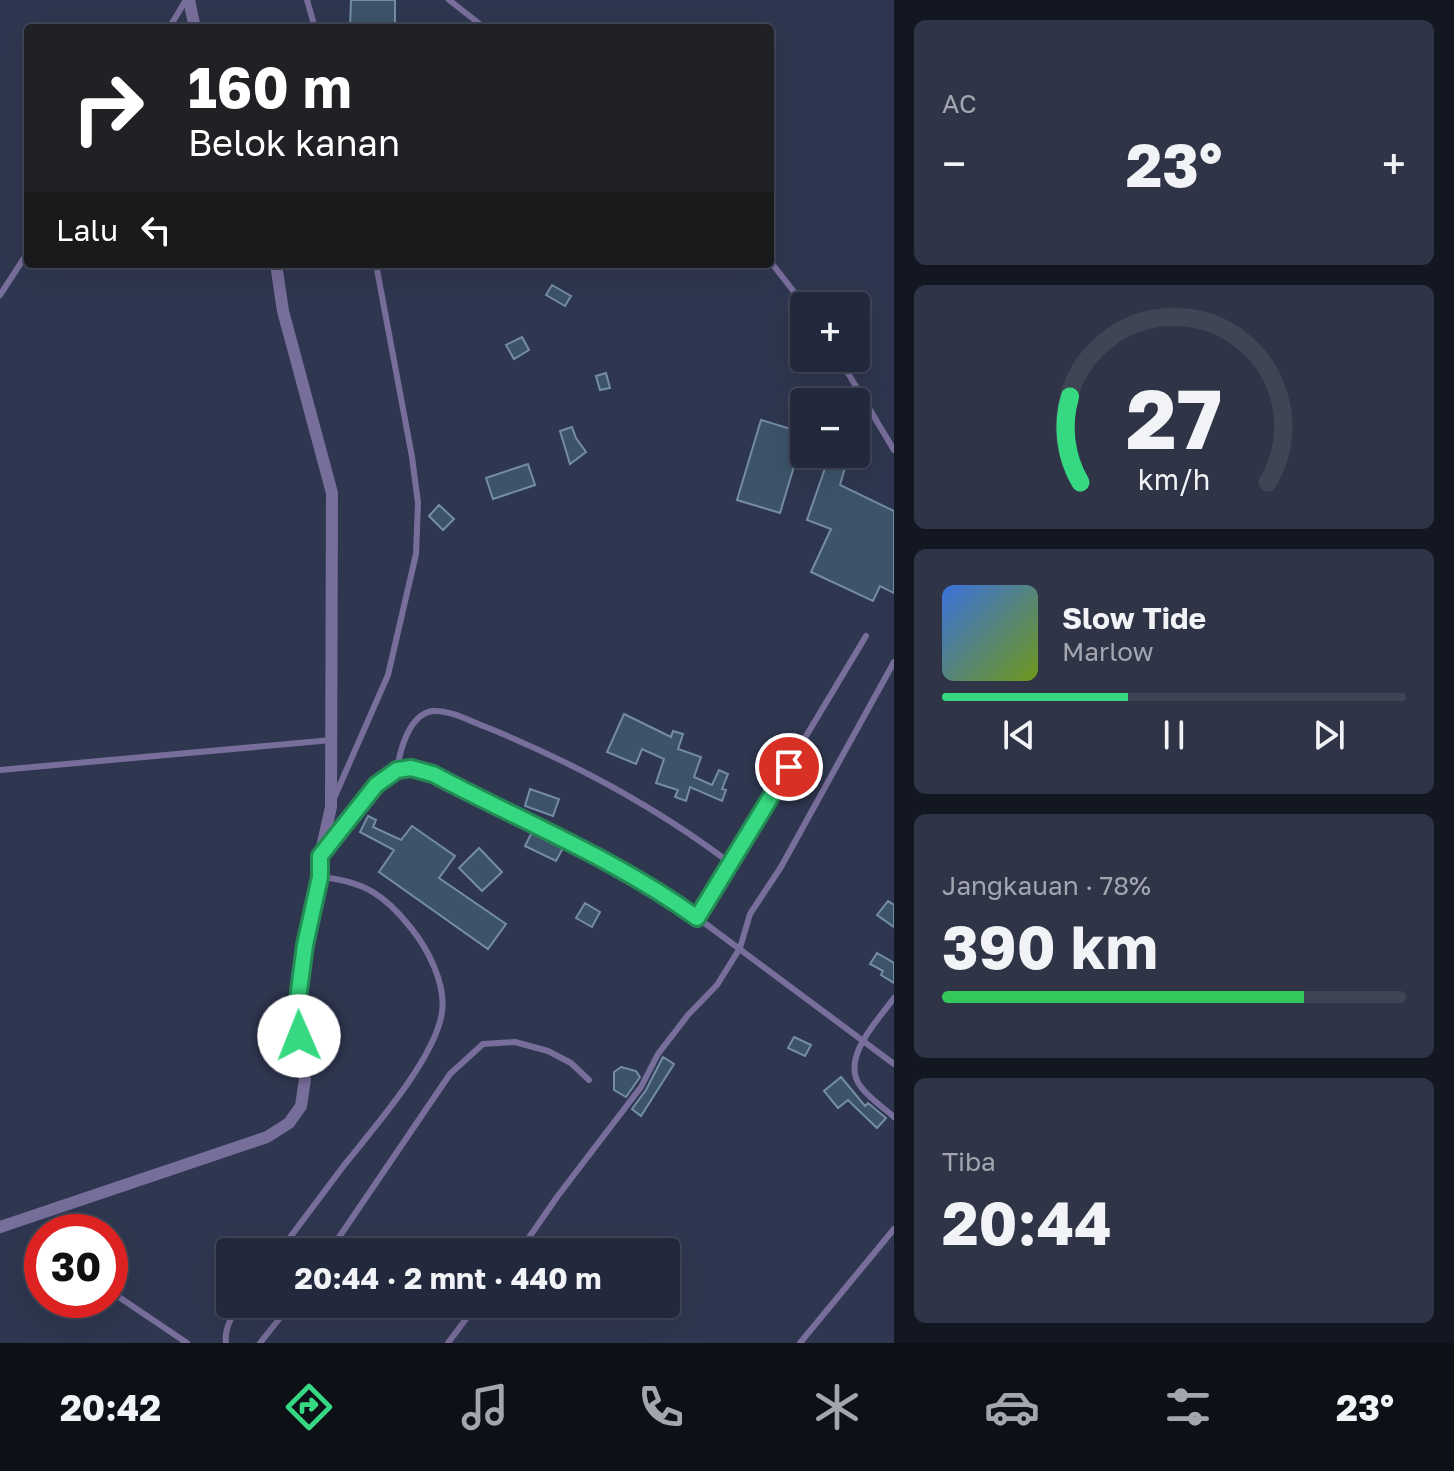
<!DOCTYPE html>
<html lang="id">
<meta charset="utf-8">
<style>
body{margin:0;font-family:"Golos Text",sans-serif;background:#2f3547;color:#f1f3f6;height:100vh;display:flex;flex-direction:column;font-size:30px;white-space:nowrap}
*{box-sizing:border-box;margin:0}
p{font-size:26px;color:#a3a6af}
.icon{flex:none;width:44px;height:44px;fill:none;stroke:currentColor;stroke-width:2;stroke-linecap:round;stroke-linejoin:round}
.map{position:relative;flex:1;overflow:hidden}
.panel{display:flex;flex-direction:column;gap:20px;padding:20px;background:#131721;width:560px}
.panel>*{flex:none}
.top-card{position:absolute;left:24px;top:24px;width:750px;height:244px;border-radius:8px;box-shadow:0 8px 32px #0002,0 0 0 2px #404556;background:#202124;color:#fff;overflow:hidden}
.controls{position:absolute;left:790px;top:292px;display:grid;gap:16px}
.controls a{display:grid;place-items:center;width:80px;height:80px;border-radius:8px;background:#23293c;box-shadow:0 8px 32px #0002,0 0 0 2px #404556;font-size:40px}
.speed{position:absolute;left:24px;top:1214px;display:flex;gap:16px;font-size:40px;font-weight:700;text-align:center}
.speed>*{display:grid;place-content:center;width:104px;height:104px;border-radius:50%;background:#23293c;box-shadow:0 8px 32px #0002,0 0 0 2px #404556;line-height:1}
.speed .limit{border:12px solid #d22;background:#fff;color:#111}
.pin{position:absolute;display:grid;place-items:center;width:68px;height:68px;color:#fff;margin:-34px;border:4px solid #fff;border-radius:50%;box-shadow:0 2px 8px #0007}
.me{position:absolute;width:88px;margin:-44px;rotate:359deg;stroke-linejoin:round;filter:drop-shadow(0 0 6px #0008)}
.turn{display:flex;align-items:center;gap:28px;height:168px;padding:0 32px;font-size:36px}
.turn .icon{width:104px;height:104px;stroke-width:2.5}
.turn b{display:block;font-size:56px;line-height:68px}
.then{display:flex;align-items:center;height:76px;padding:0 32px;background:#0003;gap:16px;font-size:30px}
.big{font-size:60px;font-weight:700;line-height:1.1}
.panel .tile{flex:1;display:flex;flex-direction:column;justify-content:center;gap:12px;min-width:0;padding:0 28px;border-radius:12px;background:#2f3547}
.panel .dial{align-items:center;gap:0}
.dial svg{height:208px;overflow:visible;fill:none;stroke:#404556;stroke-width:7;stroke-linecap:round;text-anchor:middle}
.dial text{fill:#f1f3f6;stroke:none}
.song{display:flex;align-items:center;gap:24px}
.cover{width:96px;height:96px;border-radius:12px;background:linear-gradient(135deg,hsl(220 70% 55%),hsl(80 70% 35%))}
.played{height:8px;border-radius:4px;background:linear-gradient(90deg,#36d881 40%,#404556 40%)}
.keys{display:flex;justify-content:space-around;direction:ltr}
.heat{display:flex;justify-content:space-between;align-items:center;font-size:44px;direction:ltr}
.charge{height:12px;border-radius:6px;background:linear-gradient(90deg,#34c759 78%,#404556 0)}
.trip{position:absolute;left:216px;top:1238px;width:464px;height:80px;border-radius:8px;background:#23293c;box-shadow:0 8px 32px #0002,0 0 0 2px #404556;font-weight:700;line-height:80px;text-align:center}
.tab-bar{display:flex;height:128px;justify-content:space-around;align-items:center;background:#0e1018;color:#a3a6af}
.tab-bar .icon{width:56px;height:56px}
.tab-bar .active{color:#36d881}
.tab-bar b{font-size:36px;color:#f1f3f6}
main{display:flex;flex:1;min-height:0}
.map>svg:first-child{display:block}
</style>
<main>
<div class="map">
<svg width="894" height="1343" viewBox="0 0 894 1343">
<rect width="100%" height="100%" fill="#2f3750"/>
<path fill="#3c5369" stroke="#748da5" stroke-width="2" d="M 351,0 L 395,0 L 395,28 L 350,28 Z
M 552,285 L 571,296 L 565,306 L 546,295 Z
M 522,337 L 529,350 L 514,359 L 506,345 Z
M 606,373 L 610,388 L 600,390 L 596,376 Z
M 761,420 L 804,433 L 780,513 L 737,500 Z
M 572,427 L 576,438 L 586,452 L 570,464 L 560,431 Z
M 830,454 L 849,454 L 840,485 L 894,511 L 894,593 L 880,586 L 873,601 L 811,572 L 831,529 L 807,520 Z
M 528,464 L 535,485 L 493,499 L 486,478 Z
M 439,505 L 454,519 L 443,530 L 429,516 Z
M 624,714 L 671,737 L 673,731 L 683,734 L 678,749 L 701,757 L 694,777 L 712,785 L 719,770 L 728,774 L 722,789 L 726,790 L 722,801 L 690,787 L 686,801 L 675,797 L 678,790 L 656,783 L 664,759 L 642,749 L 636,764 L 607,752 Z
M 530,789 L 559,799 L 553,816 L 525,806 Z
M 368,816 L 376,820 L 373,827 L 401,840 L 412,826 L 455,856 L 439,878 L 506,924 L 488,949 L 379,872 L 394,850 L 360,832 Z
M 532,832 L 563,848 L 556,861 L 525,846 Z
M 479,848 L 502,872 L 482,891 L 459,868 Z
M 888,901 L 894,905 L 894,927 L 877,915 Z
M 585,903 L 600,912 L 592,927 L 576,918 Z
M 877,953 L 894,963 L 894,983 L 881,975 L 883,971 L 870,964 Z
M 794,1037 L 811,1045 L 805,1056 L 788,1048 Z
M 663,1057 L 674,1064 L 641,1116 L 632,1109 L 646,1090 Z
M 621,1067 L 636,1071 L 640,1077 L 626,1097 L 614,1090 L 614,1072 Z
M 841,1077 L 865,1106 L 868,1103 L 886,1118 L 877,1128 L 848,1100 L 838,1108 L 824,1091 Z"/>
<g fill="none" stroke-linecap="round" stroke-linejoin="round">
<path stroke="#786e9b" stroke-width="6" d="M 307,0 L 315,28
M 449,0 L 485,28
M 169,28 L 186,0
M 770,261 L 805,306
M 0,295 L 28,252
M 839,358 L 894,450
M 0,770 L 332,740
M 397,770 C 400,750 409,714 433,711 C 450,710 470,721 486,727 C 572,762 656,807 730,863
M 335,796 L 388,675 L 416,554 L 418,503 L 412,457 L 376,264
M 325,850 C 342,828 370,782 396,770 C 407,765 421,771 433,774 L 602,861 L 675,901 L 894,1064
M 697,918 L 866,636
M 894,998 C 878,1020 839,1059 861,1087 C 869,1098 884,1108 894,1117
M 279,1252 C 301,1223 323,1193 345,1164 C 374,1128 436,1057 442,1012 C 446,984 428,949 411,928 C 385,895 364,881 320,877
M 329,1252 L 450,1074 L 483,1044 L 515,1042 L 548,1051 L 571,1063 L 589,1080
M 519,1252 L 557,1197 L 641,1087 L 658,1054 L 688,1015 L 717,985 L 740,948 L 750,914 L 781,867 L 894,662
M 110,1291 L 187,1343
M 226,1343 C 224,1329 232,1315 241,1304
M 260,1343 L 291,1304
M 448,1343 L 477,1304
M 800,1343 L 894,1229"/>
<path stroke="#786e9b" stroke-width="12" d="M 189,0 L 195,28
M 0,1227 L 267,1137 L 289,1123 L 301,1106 L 305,1079 L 297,1015 L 305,945 L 320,877 L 320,856 L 331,807 L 332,493 L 283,311 L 276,264"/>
</g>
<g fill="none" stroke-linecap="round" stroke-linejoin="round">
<g stroke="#238c54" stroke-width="20">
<path id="route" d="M 299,1036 L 297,1015 L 299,991 L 305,945 L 320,877 L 320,856 L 376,785 L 397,770 L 411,768 L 433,774 C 521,821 616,859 697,918 L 789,767"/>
</g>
<use href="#route" stroke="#36d881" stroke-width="14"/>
</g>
</svg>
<div class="controls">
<a>+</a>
<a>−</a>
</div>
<div class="speed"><div class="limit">30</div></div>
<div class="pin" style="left:789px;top:767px;background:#d93025"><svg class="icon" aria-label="arrive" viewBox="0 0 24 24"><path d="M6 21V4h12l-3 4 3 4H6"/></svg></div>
<svg class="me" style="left:299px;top:1036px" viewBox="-20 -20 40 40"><circle r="19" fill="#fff"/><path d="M0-13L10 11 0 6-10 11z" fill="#36d881"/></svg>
<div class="trip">20:44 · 2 mnt · 440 m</div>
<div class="top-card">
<div class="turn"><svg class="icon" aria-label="right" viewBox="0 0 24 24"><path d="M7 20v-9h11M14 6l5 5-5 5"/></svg><div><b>160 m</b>Belok kanan</div></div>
<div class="then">Lalu<svg class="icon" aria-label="left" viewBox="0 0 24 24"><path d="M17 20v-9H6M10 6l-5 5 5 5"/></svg></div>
</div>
</div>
<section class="panel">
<div class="tile"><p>AC</p>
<div class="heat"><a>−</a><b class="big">23°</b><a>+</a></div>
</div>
<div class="tile dial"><svg viewBox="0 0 100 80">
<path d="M14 69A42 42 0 1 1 86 69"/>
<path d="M14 69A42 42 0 0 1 10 36" stroke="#36d881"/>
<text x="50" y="56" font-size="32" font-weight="700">27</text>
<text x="50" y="72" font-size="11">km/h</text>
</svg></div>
<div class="tile">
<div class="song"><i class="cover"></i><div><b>Slow Tide</b><p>Marlow</p></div></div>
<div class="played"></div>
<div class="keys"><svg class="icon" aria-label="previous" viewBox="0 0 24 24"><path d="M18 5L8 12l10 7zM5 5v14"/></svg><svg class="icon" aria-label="pause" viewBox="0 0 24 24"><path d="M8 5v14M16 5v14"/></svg><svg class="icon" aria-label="next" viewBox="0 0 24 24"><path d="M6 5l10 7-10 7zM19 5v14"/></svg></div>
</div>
<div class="tile"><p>Jangkauan · 78%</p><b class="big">390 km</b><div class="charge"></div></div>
<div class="tile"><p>Tiba</p><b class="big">20:44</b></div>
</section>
</main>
<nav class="tab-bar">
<b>20:42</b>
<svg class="icon active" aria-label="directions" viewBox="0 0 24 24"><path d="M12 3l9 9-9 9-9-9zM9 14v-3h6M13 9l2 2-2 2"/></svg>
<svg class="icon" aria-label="music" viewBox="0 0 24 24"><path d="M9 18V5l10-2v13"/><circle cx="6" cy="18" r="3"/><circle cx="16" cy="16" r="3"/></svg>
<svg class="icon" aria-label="phone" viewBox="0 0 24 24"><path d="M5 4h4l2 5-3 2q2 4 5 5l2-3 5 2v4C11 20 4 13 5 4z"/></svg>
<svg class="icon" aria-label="climate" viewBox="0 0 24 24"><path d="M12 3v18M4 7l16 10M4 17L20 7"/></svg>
<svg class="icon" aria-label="car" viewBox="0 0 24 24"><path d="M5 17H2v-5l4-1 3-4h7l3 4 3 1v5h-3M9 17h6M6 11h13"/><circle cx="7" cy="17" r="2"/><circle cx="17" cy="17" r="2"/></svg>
<svg class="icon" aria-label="filters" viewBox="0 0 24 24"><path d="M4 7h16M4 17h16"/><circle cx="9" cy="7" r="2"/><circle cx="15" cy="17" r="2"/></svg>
<b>23°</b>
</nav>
